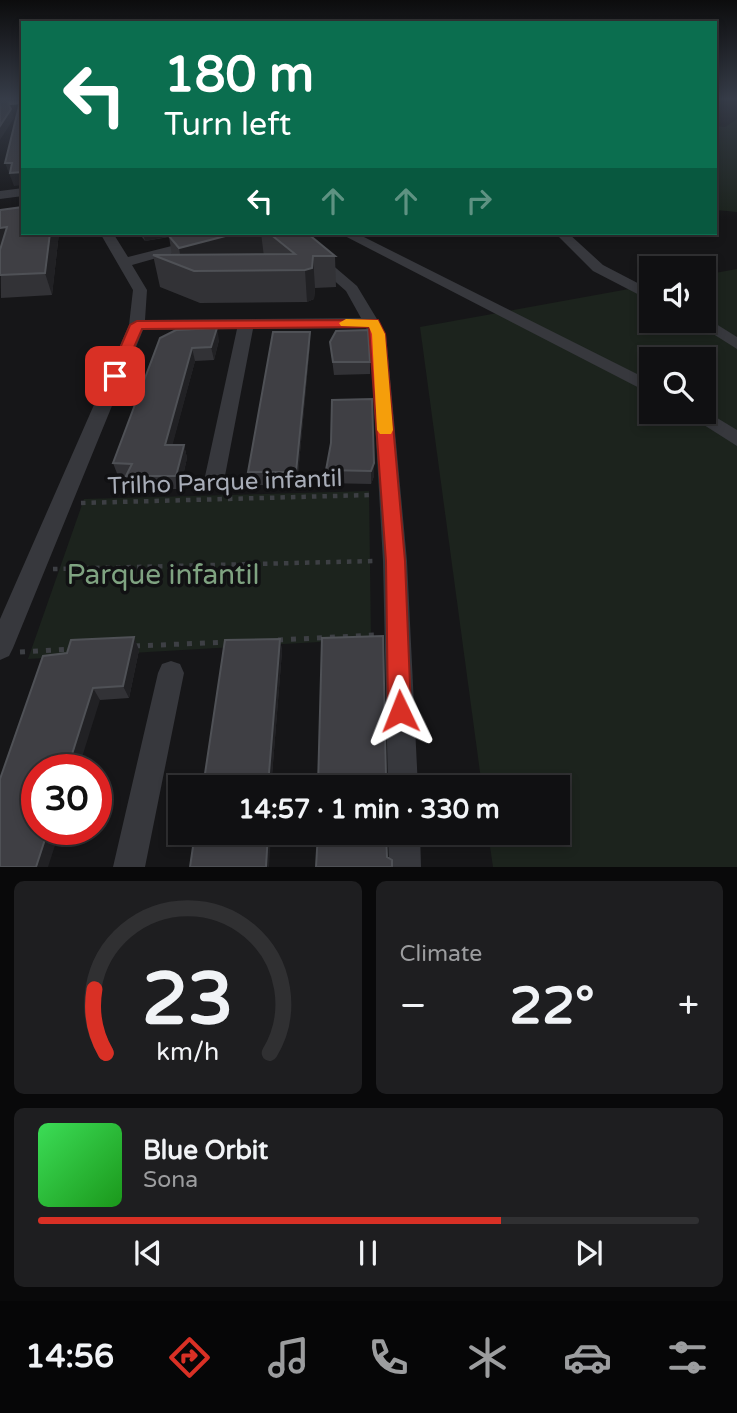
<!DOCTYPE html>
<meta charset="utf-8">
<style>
body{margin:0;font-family:"Varela Round",sans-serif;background:#1e1e20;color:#f1f3f6;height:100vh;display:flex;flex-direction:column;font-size:26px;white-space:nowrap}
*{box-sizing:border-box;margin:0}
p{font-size:23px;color:#9c9d9f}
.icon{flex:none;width:38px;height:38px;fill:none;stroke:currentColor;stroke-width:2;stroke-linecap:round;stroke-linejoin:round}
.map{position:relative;height:867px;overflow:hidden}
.drawer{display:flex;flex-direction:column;gap:14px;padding:14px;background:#09090a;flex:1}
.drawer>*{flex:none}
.top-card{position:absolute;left:21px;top:21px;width:696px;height:214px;border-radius:0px;box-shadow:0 4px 10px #0003,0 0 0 2px #303032;background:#0b6e4f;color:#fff;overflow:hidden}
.fabs{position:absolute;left:639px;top:256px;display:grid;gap:14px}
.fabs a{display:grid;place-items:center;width:77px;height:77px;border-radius:0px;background:#101012;box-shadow:0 4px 10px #0003,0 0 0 2px #303032;font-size:35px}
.speed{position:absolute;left:21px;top:754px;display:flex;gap:14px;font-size:35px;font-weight:700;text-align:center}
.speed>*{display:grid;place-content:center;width:91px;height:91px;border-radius:50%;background:#101012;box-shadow:0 4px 10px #0003,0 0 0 2px #303032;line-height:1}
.speed .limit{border:10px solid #d22;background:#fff;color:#111}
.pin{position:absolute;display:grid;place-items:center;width:60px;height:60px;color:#fff;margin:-30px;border-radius:14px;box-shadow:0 4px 10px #0006}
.me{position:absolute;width:77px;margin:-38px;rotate:358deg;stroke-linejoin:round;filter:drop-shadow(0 0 5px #0008)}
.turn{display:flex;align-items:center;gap:24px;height:147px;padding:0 28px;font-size:32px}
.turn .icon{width:91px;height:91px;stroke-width:2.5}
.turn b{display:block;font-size:49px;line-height:60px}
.lanes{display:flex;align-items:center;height:66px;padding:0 28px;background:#0003;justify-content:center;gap:35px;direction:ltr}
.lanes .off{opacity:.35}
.big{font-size:52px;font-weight:700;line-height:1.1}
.drawer .card{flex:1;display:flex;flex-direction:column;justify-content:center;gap:10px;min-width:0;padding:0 24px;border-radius:10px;background:#1e1e20}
.drawer .dial{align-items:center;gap:0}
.dial svg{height:182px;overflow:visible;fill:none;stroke:#303032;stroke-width:7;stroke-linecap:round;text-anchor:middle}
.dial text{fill:#f1f3f6;stroke:none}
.song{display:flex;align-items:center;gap:21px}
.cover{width:84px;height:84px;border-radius:10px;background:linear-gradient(135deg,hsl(130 70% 55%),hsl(120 70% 35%))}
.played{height:7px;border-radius:4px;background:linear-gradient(90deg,#d93025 70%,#303032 70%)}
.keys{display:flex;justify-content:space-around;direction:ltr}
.heat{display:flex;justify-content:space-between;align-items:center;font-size:38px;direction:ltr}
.drawer .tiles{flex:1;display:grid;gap:14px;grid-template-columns:1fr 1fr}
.card:last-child{grid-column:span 2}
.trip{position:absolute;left:168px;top:775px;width:402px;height:70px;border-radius:0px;background:#101012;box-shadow:0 4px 10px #0003,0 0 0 2px #303032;font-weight:700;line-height:70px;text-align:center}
.menu{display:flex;height:112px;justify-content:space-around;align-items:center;background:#060607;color:#9c9d9f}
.menu .icon{width:49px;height:49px}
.menu .selected{color:#d93025}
.menu b{font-size:32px;color:#f1f3f6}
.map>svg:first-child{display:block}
</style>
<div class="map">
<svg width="737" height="867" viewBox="0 0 737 867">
<rect width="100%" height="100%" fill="#161618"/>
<path fill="#1c231d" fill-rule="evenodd" d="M 737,119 L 737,212 L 716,210 L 716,126 L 725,127 Z
M 737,269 L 737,867 L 493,867 L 488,833 L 558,833 L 558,788 L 482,787 L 420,327 L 651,285 L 651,320 L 704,320 L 704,275 ZM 651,359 L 704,359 L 704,411 L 651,411 Z
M 369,491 L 371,639 L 28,659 L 84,499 Z"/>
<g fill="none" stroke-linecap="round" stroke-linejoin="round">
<path stroke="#3d3f44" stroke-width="4.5" stroke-dasharray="4.5 6" stroke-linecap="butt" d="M 81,503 L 370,495
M 53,569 L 374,561"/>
<path stroke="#3d3f44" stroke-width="5" stroke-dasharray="5 8" stroke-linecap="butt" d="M 278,640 L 376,635
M 135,646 L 229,642
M 20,652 L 71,649"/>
<path fill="#37383d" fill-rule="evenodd" d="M 23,188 L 23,196 L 0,199 L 0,191 Z
M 100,233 L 113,233 L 128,257 L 223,233 L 245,233 L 132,265 L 147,290 L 145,320 L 361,318 L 346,291 L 280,233 L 295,233 L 357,286 L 386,334 L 407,561 L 418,788 L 388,788 L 383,561 L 370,334 L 366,328 L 253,329 L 224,481 L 221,486 L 207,486 L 204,481 L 237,329 L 143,330 L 13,648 L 9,656 L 0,660 L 0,619 L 129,325 L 133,290 Z
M 339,233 L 356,233 L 651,381 L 651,394 Z
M 555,233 L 568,233 L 603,265 L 651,290 L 651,301 L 593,271 Z
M 705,317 L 737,337 L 737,349 L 691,320 L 704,320 Z
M 704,410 L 737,430 L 737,446 L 682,411 Z
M 171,661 L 180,664 L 184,673 L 145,867 L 113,867 L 158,673 L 162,664 Z
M 388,833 L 420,833 L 421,867 L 389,867 Z"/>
<path fill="#63666e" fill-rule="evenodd" d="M 0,98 L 23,98 L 23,104 L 0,106 Z"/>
</g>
<path fill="#323236" d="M 0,210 L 23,233 L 59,233 L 52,295 L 1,298 Z
M 139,233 L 307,233 L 335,256 L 336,287 L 315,288 L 314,299 L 307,302 L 200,303 L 160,287 L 153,255 L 172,255 L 169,237 L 145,241 Z
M 310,332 L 310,344 L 297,485 L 250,485 L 248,472 Z
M 160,338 L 219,340 L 214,360 L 195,361 L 172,445 L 184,445 L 187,458 L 180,489 L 130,489 L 126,477 L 118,476 L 113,463 Z
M 330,342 L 370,362 L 370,374 L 334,375 Z
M 374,463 L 374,476 L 371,484 L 326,483 L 326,470 Z
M 322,638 L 386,777 L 390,783 L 390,788 L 318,788 Z
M 280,639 L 282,651 L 271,788 L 203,788 Z
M 139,650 L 129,698 L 100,700 L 43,656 Z"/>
<path fill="#212124" d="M 11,109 L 14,118 L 0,140 L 0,126 Z
M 5,163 L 12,163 L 23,172 L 23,185 L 14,186 Z
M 7,227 L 0,251 L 0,228 Z
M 50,233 L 59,233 L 52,295 L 45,273 Z
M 143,233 L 177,233 L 177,235 L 145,241 Z
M 237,233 L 261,233 L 264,257 L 182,266 L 179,248 Z
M 313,256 L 315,288 L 314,299 L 307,302 L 305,270 Z
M 217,328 L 219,340 L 214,360 L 211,347 Z
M 310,332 L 310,344 L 297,485 L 296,472 Z
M 192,348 L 195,361 L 169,458 L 165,445 Z
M 184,445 L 187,458 L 180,489 L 176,476 Z
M 374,463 L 374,476 L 371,484 L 371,471 Z
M 134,637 L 139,650 L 129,698 L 123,686 Z
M 280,639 L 282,651 L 271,788 L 268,788 Z
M 93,688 L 100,700 L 78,770 L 67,770 Z
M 48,830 L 60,830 L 48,867 L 36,867 Z
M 268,833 L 270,833 L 271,837 L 269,867 L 266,867 Z"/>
<path fill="#3f3f44" stroke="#4f5156" stroke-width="2" d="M 21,98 L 23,98 L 23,172 L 10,173 L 12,163 L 5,163 Z
M 0,102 L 7,102 L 11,109 L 0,126 Z
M 23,207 L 23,233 L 50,233 L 45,273 L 0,275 L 0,250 L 7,227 L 0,228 L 0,210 Z
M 178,233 L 237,233 L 179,248 L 168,235 Z
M 269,233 L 307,233 L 335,256 L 313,256 L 312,268 L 305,270 L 194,271 L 153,255 L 295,254 Z
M 217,328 L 211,347 L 192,348 L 165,445 L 184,445 L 176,476 L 126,476 L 132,464 L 113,463 L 160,338 L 176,330 Z
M 368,330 L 370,362 L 333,362 L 330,342 L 336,331 Z
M 273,332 L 310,332 L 296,472 L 248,472 Z
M 372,399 L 374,463 L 371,471 L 326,470 L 331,443 L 332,400 Z
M 383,636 L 386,777 L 390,783 L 318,785 L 322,638 Z
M 134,637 L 123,686 L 93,688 L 67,770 L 37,770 L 37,830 L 48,830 L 36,867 L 0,867 L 0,779 L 43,656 L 67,653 L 71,640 Z
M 280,639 L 268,785 L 203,787 L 225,640 Z
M 195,833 L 268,833 L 266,867 L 190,867 Z
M 318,833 L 386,833 L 387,857 L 392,860 L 392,867 L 316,867 Z"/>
<linearGradient id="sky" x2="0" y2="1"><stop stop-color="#0c0c0d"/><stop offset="0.45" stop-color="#363c48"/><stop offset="1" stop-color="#363c48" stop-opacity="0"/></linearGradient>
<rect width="737" height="219" fill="url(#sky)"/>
<path fill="#d93025" stroke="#8d1f18" stroke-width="2" d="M 378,320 L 385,334 L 405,561 L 411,711 L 408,719 L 400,722 L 392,719 L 388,711 L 386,561 L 369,327 L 142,329 L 120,379 L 115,381 L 108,376 L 130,325 L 137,321 Z"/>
<path fill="#f59e0b" d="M 346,319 L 378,320 L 385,334 L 393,430 L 391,434 L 380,434 L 377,430 L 372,334 L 369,327 L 341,326 L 339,323 Z"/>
<g text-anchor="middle" stroke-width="7" stroke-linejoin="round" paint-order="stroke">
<g font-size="24" fill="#a8adb8" stroke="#111113">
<text transform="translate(225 482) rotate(-2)" y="8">Trilho Parque infantil</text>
</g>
<g font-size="28" fill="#7fa381" stroke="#111113">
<text x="163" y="584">Parque infantil</text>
</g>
</g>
</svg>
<div class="fabs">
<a><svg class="icon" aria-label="sound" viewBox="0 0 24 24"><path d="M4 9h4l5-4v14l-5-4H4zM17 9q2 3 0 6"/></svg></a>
<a><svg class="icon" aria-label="search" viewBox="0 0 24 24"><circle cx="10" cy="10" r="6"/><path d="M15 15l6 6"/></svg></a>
</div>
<div class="speed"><div class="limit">30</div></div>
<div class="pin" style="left:115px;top:376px;background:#d93025"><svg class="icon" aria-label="arrive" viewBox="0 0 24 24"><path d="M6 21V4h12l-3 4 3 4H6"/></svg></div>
<svg class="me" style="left:400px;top:711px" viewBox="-20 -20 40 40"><path d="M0-17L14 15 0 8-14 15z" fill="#d93025" stroke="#fff" stroke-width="4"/></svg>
<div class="trip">14:57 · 1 min · 330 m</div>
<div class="top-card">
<div class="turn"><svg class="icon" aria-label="left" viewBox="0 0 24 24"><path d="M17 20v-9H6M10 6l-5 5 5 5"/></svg><div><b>180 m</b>Turn left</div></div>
<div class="lanes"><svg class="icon" aria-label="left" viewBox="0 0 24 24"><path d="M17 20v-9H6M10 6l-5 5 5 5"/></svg><svg class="icon off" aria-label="ahead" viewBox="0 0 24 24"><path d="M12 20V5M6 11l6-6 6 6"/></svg><svg class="icon off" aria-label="ahead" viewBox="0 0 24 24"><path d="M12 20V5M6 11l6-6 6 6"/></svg><svg class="icon off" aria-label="right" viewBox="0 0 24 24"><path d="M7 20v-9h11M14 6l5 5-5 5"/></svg></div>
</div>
</div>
<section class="drawer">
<div class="tiles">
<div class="card dial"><svg viewBox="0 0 100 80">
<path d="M14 69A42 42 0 1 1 86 69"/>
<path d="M14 69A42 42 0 0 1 9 41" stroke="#d93025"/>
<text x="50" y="56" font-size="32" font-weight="700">23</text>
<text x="50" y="72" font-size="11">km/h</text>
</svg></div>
<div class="card"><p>Climate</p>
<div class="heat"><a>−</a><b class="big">22°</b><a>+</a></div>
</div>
<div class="card">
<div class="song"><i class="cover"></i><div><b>Blue Orbit</b><p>Sona</p></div></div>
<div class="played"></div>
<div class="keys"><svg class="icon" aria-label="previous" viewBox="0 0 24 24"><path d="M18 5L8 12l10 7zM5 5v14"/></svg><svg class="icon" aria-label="pause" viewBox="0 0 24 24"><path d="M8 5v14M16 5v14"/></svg><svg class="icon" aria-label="next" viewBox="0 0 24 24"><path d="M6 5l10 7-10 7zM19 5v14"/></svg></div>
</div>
</div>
</section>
<nav class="menu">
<b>14:56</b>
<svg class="icon selected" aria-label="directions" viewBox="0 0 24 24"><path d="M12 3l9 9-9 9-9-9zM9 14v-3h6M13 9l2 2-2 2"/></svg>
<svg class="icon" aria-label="music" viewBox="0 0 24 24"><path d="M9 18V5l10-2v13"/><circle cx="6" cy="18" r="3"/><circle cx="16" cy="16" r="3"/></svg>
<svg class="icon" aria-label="phone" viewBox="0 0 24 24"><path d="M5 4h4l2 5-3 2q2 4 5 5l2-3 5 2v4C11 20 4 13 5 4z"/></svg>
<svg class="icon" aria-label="climate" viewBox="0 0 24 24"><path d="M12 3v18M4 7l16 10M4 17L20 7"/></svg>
<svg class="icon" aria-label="car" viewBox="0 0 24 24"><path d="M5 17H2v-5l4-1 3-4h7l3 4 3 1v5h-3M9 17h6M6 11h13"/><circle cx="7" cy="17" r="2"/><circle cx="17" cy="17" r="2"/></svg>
<svg class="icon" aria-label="filters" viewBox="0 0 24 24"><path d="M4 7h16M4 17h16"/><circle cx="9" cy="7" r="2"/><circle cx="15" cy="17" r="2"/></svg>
</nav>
